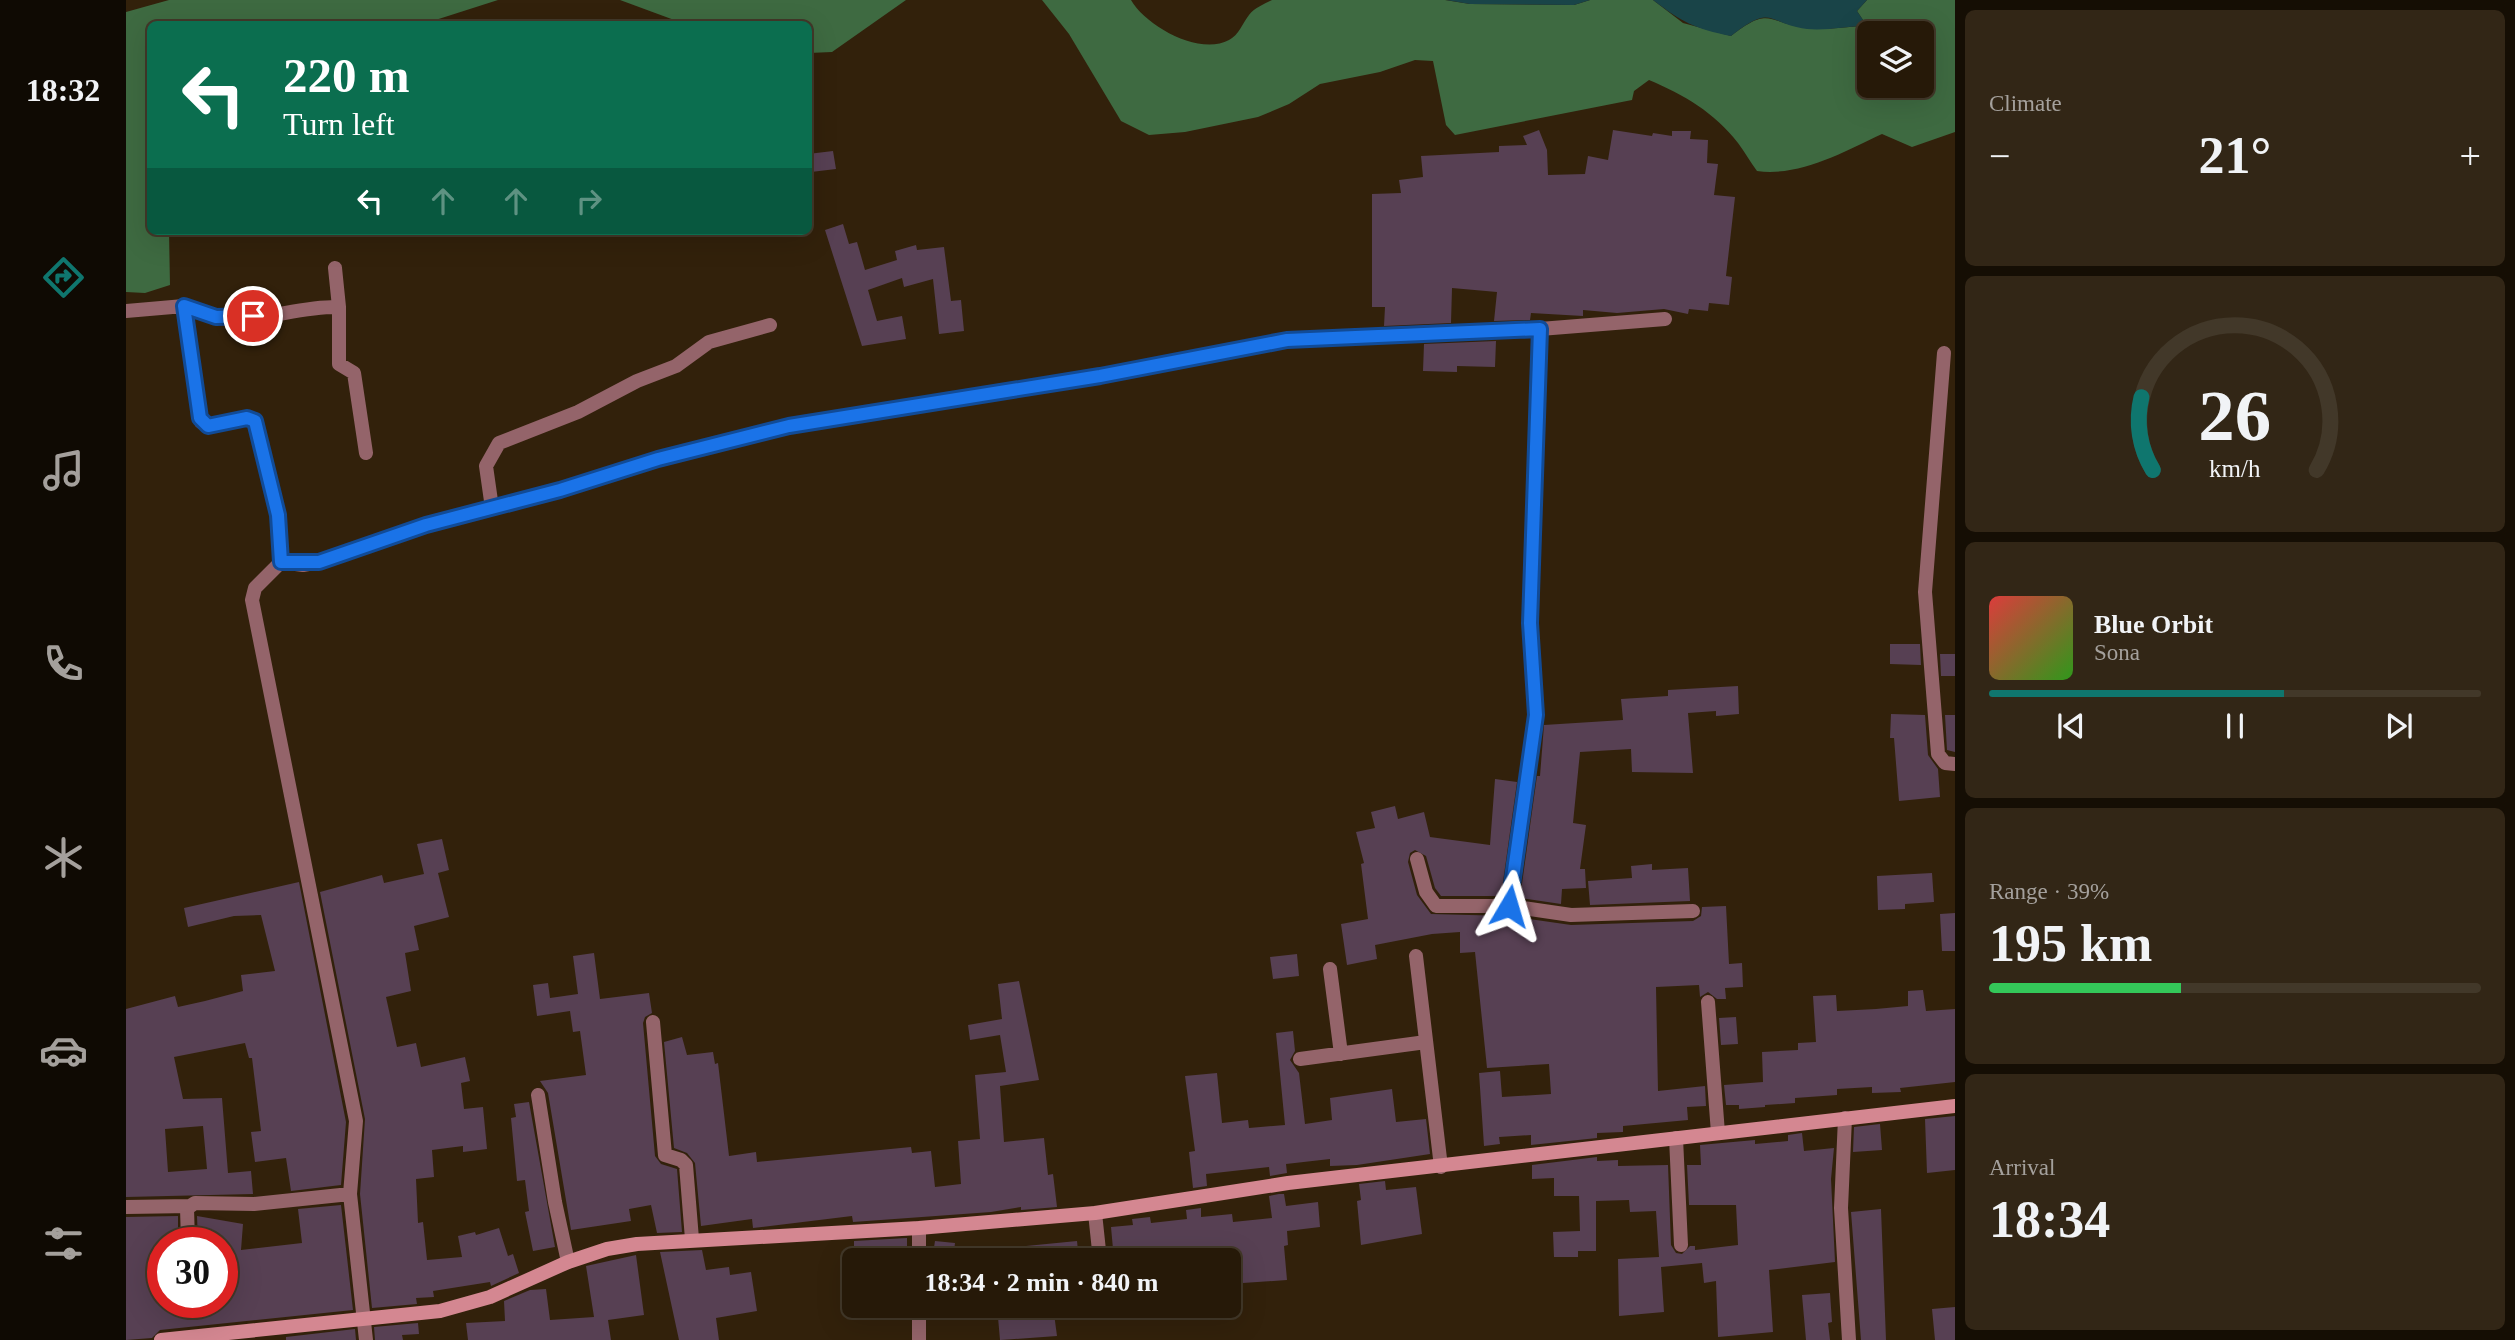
<!DOCTYPE html>
<meta charset="utf-8">
<style>
body{margin:0;font-family:Georgia,serif;background:#322616;color:#f1f3f6;height:100vh;display:flex;flex-direction:column;font-size:26px;white-space:nowrap}
*{box-sizing:border-box;margin:0}
p{font-size:23px;color:#a4a09c}
.icon{flex:none;width:38px;height:38px;fill:none;stroke:currentColor;stroke-width:2;stroke-linecap:round;stroke-linejoin:round}
.map{position:relative;flex:1;overflow:hidden}
.panel{display:flex;flex-direction:column;gap:10px;padding:10px;background:#150e04;width:560px}
.panel>*{flex:none}
.banner{position:absolute;left:21px;top:21px;width:665px;height:214px;border-radius:10px;box-shadow:0 7px 28px #0002,0 0 0 2px #423829;background:#0b6e4f;color:#fff;overflow:hidden}
.controls{position:absolute;left:1731px;top:21px;display:grid;gap:14px}
.controls a{display:grid;place-items:center;width:77px;height:77px;border-radius:10px;background:#261908;box-shadow:0 7px 28px #0002,0 0 0 2px #423829;font-size:35px}
.speed{position:absolute;left:21px;top:1227px;display:flex;gap:14px;font-size:35px;font-weight:700;text-align:center}
.speed>*{display:grid;place-content:center;width:91px;height:91px;border-radius:50%;background:#261908;box-shadow:0 7px 28px #0002,0 0 0 2px #423829;line-height:1}
.speed .limit{border:10px solid #d22;background:#fff;color:#111}
.pin{position:absolute;display:grid;place-items:center;width:60px;height:60px;color:#fff;margin:-30px;border:4px solid #fff;border-radius:50%;box-shadow:0 2px 7px #0007}
.me{position:absolute;width:77px;margin:-38px;rotate:7deg;stroke-linejoin:round;filter:drop-shadow(0 0 5px #0008)}
.turn{display:flex;align-items:center;gap:24px;height:147px;padding:0 21px;font-size:32px}
.turn .icon{width:91px;height:91px;stroke-width:2.5}
.turn b{display:block;font-size:49px;line-height:60px}
.lanes{display:flex;align-items:center;height:66px;padding:0 21px;background:#0003;justify-content:center;gap:35px;direction:ltr}
.lanes .off{opacity:.35}
.big{font-size:52px;font-weight:700;line-height:1.1}
.panel .widget{flex:1;display:flex;flex-direction:column;justify-content:center;gap:10px;min-width:0;padding:0 24px;border-radius:10px;background:#322616}
.panel .dial{align-items:center;gap:0}
.dial svg{height:182px;overflow:visible;fill:none;stroke:#423829;stroke-width:7;stroke-linecap:round;text-anchor:middle}
.dial text{fill:#f1f3f6;stroke:none}
.song{display:flex;align-items:center;gap:21px}
.cover{width:84px;height:84px;border-radius:10px;background:linear-gradient(135deg,hsl(0 70% 55%),hsl(110 70% 35%))}
.played{height:7px;border-radius:4px;background:linear-gradient(90deg,#0f766e 60%,#423829 60%)}
.keys{display:flex;justify-content:space-around;direction:ltr}
.heat{display:flex;justify-content:space-between;align-items:center;font-size:38px;direction:ltr}
.charge{height:10px;border-radius:5px;background:linear-gradient(90deg,#34c759 39%,#423829 0)}
.trip{position:absolute;left:716px;top:1248px;width:399px;height:70px;border-radius:10px;background:#261908;box-shadow:0 7px 28px #0002,0 0 0 2px #423829;font-weight:700;line-height:70px;text-align:center}
main{display:flex;flex:1;min-height:0}
.dock{display:flex;flex-direction:column;width:126px;justify-content:space-around;align-items:center;background:#0f0a03;color:#a4a09c}
.dock .icon{width:49px;height:49px}
.dock .on{color:#0f766e}
.dock b{font-size:32px;color:#f1f3f6}
.map>svg:first-child{display:block}
</style>
<main>
<nav class="dock">
<b>18:32</b>
<svg class="icon on" aria-label="directions" viewBox="0 0 24 24"><path d="M12 3l9 9-9 9-9-9zM9 14v-3h6M13 9l2 2-2 2"/></svg>
<svg class="icon" aria-label="music" viewBox="0 0 24 24"><path d="M9 18V5l10-2v13"/><circle cx="6" cy="18" r="3"/><circle cx="16" cy="16" r="3"/></svg>
<svg class="icon" aria-label="phone" viewBox="0 0 24 24"><path d="M5 4h4l2 5-3 2q2 4 5 5l2-3 5 2v4C11 20 4 13 5 4z"/></svg>
<svg class="icon" aria-label="climate" viewBox="0 0 24 24"><path d="M12 3v18M4 7l16 10M4 17L20 7"/></svg>
<svg class="icon" aria-label="car" viewBox="0 0 24 24"><path d="M5 17H2v-5l4-1 3-4h7l3 4 3 1v5h-3M9 17h6M6 11h13"/><circle cx="7" cy="17" r="2"/><circle cx="17" cy="17" r="2"/></svg>
<svg class="icon" aria-label="filters" viewBox="0 0 24 24"><path d="M4 7h16M4 17h16"/><circle cx="9" cy="7" r="2"/><circle cx="15" cy="17" r="2"/></svg>
</nav>
<div class="map">
<svg width="1829" height="1340" viewBox="0 0 1829 1340">
<rect width="100%" height="100%" fill="#32210b"/>
<path fill="#3e6a41" fill-rule="evenodd" d="M 43,0 L 372,0 L 297,24 L 24,24 L 24,231 L 43,231 L 44,285 L 19,293 L 0,292 L 0,12 Z
M 494,0 L 780,0 L 706,52 L 683,53 L 682,24 L 611,24 L 604,21 L 559,24 Z
M 916,0 L 1005,0 C 1020,26 1073,56 1103,40 C 1113,35 1116,24 1123,15 C 1128,8 1138,4 1146,0 L 1319,0 L 1344,4 L 1448,5 L 1464,0 L 1527,0 L 1557,23 L 1605,36 C 1644,6 1640,22 1680,28 C 1699,31 1722,26 1741,26 L 1731,11 L 1741,0 L 1829,0 L 1829,132 L 1786,147 L 1756,134 C 1718,152 1673,177 1631,171 C 1624,162 1619,152 1612,143 C 1588,112 1558,95 1523,80 L 1508,91 L 1506,100 L 1329,135 L 1320,125 L 1307,61 L 1289,60 L 1254,72 L 1194,84 L 1163,104 L 1132,117 L 1059,132 L 1023,135 L 995,121 L 943,34 ZM 1743,33 L 1796,33 L 1796,86 L 1743,86 Z"/>
<path fill="#194448" d="M 1320,0 L 1464,0 L 1448,5 L 1344,4 Z
M 1527,0 L 1741,0 L 1731,11 L 1741,26 C 1722,26 1700,31 1681,29 C 1640,23 1647,3 1605,36 C 1569,29 1556,22 1527,0 Z"/>
<path fill="#574053" fill-rule="evenodd" d="M 1413,130 L 1421,150 L 1422,175 L 1459,174 L 1462,156 L 1482,160 L 1487,130 L 1526,136 L 1527,133 L 1546,136 L 1546,131 L 1565,131 L 1564,139 L 1582,140 L 1581,163 L 1592,164 L 1588,195 L 1609,197 L 1600,276 L 1606,277 L 1603,305 L 1583,303 L 1582,311 L 1563,309 L 1562,314 L 1538,309 L 1491,313 L 1457,310 L 1457,316 L 1405,313 L 1404,320 L 1368,321 L 1371,292 L 1326,288 L 1325,323 L 1258,326 L 1259,307 L 1246,307 L 1246,194 L 1275,193 L 1273,180 L 1297,177 L 1295,156 L 1373,152 L 1373,146 L 1401,145 L 1397,136 Z
M 707,151 L 710,169 L 685,172 L 682,154 Z
M 717,224 L 723,244 L 731,242 L 739,270 L 771,260 L 769,251 L 790,245 L 791,250 L 818,247 L 825,301 L 835,300 L 838,331 L 813,334 L 807,279 L 778,287 L 776,278 L 742,290 L 751,321 L 776,316 L 780,339 L 736,346 L 699,230 Z
M 1370,341 L 1369,367 L 1331,366 L 1331,372 L 1297,371 L 1298,344 Z
M 1764,644 L 1794,644 L 1795,665 L 1764,664 Z
M 1814,654 L 1829,654 L 1829,676 L 1815,676 Z
M 1612,686 L 1613,714 L 1590,716 L 1590,711 L 1562,713 L 1567,773 L 1506,772 L 1505,749 L 1454,752 L 1447,823 L 1460,825 L 1454,869 L 1459,869 L 1460,888 L 1436,889 L 1435,904 L 1394,898 L 1411,776 L 1414,776 L 1418,725 L 1497,720 L 1495,699 L 1542,696 L 1542,690 Z
M 1765,714 L 1799,715 L 1802,755 L 1812,769 L 1814,797 L 1773,801 L 1768,738 L 1764,738 Z
M 1819,715 L 1829,715 L 1829,752 L 1821,750 Z
M 1369,779 L 1391,782 L 1375,896 L 1315,896 L 1309,888 L 1300,856 L 1289,850 L 1284,853 L 1282,862 L 1291,895 L 1305,914 L 1382,916 L 1445,925 L 1567,921 L 1575,916 L 1576,907 L 1600,906 L 1603,964 L 1616,963 L 1617,987 L 1599,988 L 1600,999 L 1591,999 L 1582,992 L 1574,997 L 1573,985 L 1530,987 L 1532,1091 L 1579,1086 L 1580,1106 L 1561,1107 L 1562,1120 L 1497,1126 L 1497,1132 L 1471,1133 L 1471,1138 L 1405,1145 L 1405,1135 L 1373,1137 L 1374,1144 L 1358,1146 L 1353,1073 L 1374,1071 L 1376,1097 L 1425,1094 L 1423,1064 L 1361,1068 L 1349,952 L 1334,953 L 1334,932 L 1306,934 L 1249,945 L 1251,959 L 1221,965 L 1215,924 L 1242,919 L 1235,864 L 1238,863 L 1230,832 L 1249,828 L 1245,812 L 1269,806 L 1272,819 L 1298,812 L 1304,837 L 1364,845 Z
M 316,839 L 323,870 L 312,873 L 323,917 L 288,926 L 293,950 L 279,953 L 285,991 L 260,997 L 271,1047 L 290,1043 L 295,1067 L 339,1057 L 344,1081 L 335,1083 L 338,1109 L 357,1107 L 361,1149 L 337,1152 L 337,1146 L 306,1150 L 308,1177 L 290,1179 L 292,1223 L 297,1222 L 301,1260 L 336,1257 L 332,1236 L 349,1232 L 350,1235 L 373,1228 L 382,1256 L 387,1254 L 393,1273 L 365,1286 L 364,1282 L 307,1291 L 308,1297 L 290,1298 L 291,1304 L 246,1308 L 234,1194 L 239,1119 L 194,892 L 256,875 L 258,883 L 298,874 L 291,844 Z
M 1526,864 L 1526,870 L 1562,868 L 1564,901 L 1464,905 L 1462,881 L 1506,878 L 1505,866 Z
M 1806,873 L 1808,902 L 1779,904 L 1779,909 L 1752,910 L 1751,876 Z
M 173,882 L 220,1122 L 215,1185 L 165,1191 L 160,1158 L 129,1162 L 125,1132 L 135,1131 L 126,1058 L 123,1058 L 119,1043 L 48,1057 L 57,1099 L 96,1098 L 102,1173 L 125,1171 L 127,1194 L 0,1197 L 0,1009 L 49,996 L 52,1007 L 79,1001 L 117,991 L 115,975 L 149,971 L 135,915 L 108,916 L 62,927 L 58,908 ZM 77,1126 L 81,1169 L 42,1172 L 39,1129 Z
M 1829,913 L 1829,951 L 1816,951 L 1814,914 Z
M 468,953 L 474,999 L 523,993 L 526,1013 L 519,1017 L 517,1023 L 529,1156 L 535,1164 L 551,1169 L 556,1232 L 531,1233 L 525,1205 L 503,1209 L 505,1221 L 445,1230 L 422,1093 L 414,1081 L 460,1075 L 454,1031 L 447,1032 L 444,1011 L 411,1016 L 407,985 L 422,983 L 424,998 L 452,994 L 447,956 Z
M 1171,954 L 1173,976 L 1147,979 L 1144,957 Z
M 893,981 L 913,1080 L 874,1086 L 878,1142 L 918,1138 L 922,1175 L 927,1174 L 931,1207 L 895,1210 L 895,1207 L 865,1212 L 727,1222 L 726,1216 L 627,1228 L 626,1219 L 575,1226 L 569,1163 L 561,1153 L 548,1148 L 538,1042 L 556,1037 L 561,1055 L 587,1052 L 589,1064 L 592,1063 L 603,1156 L 630,1152 L 631,1162 L 785,1147 L 786,1153 L 805,1151 L 809,1187 L 835,1184 L 832,1141 L 854,1139 L 849,1075 L 880,1072 L 874,1035 L 844,1040 L 842,1025 L 876,1019 L 872,984 Z
M 1797,990 L 1800,1011 L 1829,1009 L 1829,1082 L 1774,1088 L 1775,1092 L 1746,1093 L 1746,1087 L 1711,1089 L 1711,1095 L 1669,1098 L 1669,1103 L 1639,1105 L 1639,1107 L 1613,1109 L 1613,1105 L 1600,1105 L 1598,1085 L 1637,1082 L 1636,1052 L 1672,1050 L 1672,1043 L 1690,1042 L 1687,996 L 1710,995 L 1711,1011 L 1750,1009 L 1782,1006 L 1782,991 Z
M 1610,1017 L 1612,1044 L 1595,1045 L 1593,1018 Z
M 1167,1031 L 1169,1051 L 1164,1060 L 1173,1073 L 1179,1124 L 1206,1120 L 1204,1098 L 1266,1089 L 1270,1122 L 1300,1119 L 1304,1154 L 1231,1165 L 1204,1166 L 1204,1159 L 1160,1164 L 1161,1173 L 1144,1176 L 1143,1167 L 1080,1174 L 1081,1186 L 1067,1188 L 1063,1152 L 1069,1151 L 1059,1076 L 1091,1073 L 1096,1123 L 1122,1120 L 1123,1128 L 1159,1125 L 1150,1033 Z
M 403,1102 L 429,1247 L 407,1251 L 399,1212 L 403,1211 L 399,1180 L 391,1181 L 385,1118 L 390,1117 L 388,1104 Z
M 1829,1116 L 1829,1170 L 1801,1173 L 1799,1119 Z
M 1754,1124 L 1756,1150 L 1727,1152 L 1728,1127 Z
M 1676,1133 L 1678,1151 L 1708,1148 L 1705,1179 L 1709,1262 L 1643,1270 L 1647,1332 L 1592,1337 L 1590,1281 L 1578,1283 L 1576,1263 L 1535,1267 L 1538,1312 L 1493,1316 L 1492,1259 L 1533,1257 L 1530,1211 L 1504,1212 L 1503,1200 L 1470,1201 L 1470,1251 L 1452,1251 L 1452,1257 L 1428,1257 L 1427,1232 L 1454,1231 L 1453,1196 L 1428,1196 L 1428,1178 L 1406,1179 L 1406,1165 L 1471,1157 L 1471,1161 L 1492,1160 L 1492,1166 L 1542,1165 L 1545,1245 L 1550,1253 L 1556,1254 L 1564,1246 L 1569,1246 L 1569,1250 L 1612,1245 L 1610,1205 L 1563,1205 L 1561,1165 L 1575,1165 L 1574,1145 L 1629,1140 L 1629,1144 L 1662,1141 L 1662,1135 Z
M 1259,1181 L 1260,1190 L 1290,1187 L 1296,1234 L 1235,1245 L 1231,1201 L 1235,1200 L 1233,1184 Z
M 1153,1194 L 1158,1194 L 1160,1206 L 1192,1202 L 1194,1227 L 1161,1231 L 1162,1245 L 1158,1246 L 1161,1280 L 1102,1284 L 1102,1260 L 988,1260 L 985,1227 L 1007,1225 L 1006,1219 L 1024,1217 L 1025,1223 L 1061,1219 L 1060,1210 L 1075,1208 L 1075,1217 L 1106,1214 L 1107,1222 L 1146,1218 L 1143,1196 Z
M 215,1205 L 227,1310 L 34,1330 L 26,1338 L 0,1340 L 0,1217 L 52,1216 L 52,1242 L 37,1242 L 37,1302 L 96,1302 L 96,1242 L 72,1242 L 71,1216 L 117,1224 L 115,1250 L 176,1243 L 172,1209 Z
M 1755,1209 L 1760,1340 L 1735,1340 L 1725,1212 Z
M 781,1238 L 781,1260 L 728,1260 L 728,1241 Z
M 809,1241 L 829,1243 L 827,1260 L 806,1260 Z
M 951,1241 L 953,1260 L 901,1260 L 900,1246 Z
M 576,1250 L 580,1270 L 603,1267 L 604,1275 L 625,1272 L 631,1311 L 590,1318 L 593,1340 L 553,1340 L 534,1252 Z
M 510,1255 L 518,1315 L 482,1320 L 485,1340 L 342,1340 L 340,1323 L 379,1321 L 378,1301 L 404,1290 L 420,1289 L 424,1320 L 468,1317 L 460,1266 Z
M 1704,1293 L 1706,1322 L 1702,1323 L 1704,1340 L 1680,1340 L 1676,1295 Z
M 871,1306 L 927,1306 L 931,1336 L 874,1340 Z
M 1829,1307 L 1829,1340 L 1809,1340 L 1806,1309 Z
M 292,1323 L 293,1334 L 276,1335 L 277,1340 L 249,1340 L 248,1327 Z
M 229,1329 L 230,1340 L 160,1340 L 160,1337 Z"/>
<g fill="none" stroke-linecap="round" stroke-linejoin="round">
<path stroke="#94646a" stroke-width="14" d="M 209,268 L 213,307
M 58,306 C 73,311 88,319 105,319 C 141,320 176,306 213,307 L 213,364 L 228,373 L 240,453
M 0,311 L 58,306 L 75,422 L 82,426 L 121,418 L 129,421 L 152,515 L 155,562 L 129,588 L 126,600 L 230,1121 L 224,1194 L 240,1340
M 1818,353 L 1799,592 L 1812,754 L 1819,763 L 1829,764
M 366,508 L 360,466 L 373,443 L 452,412 L 511,381 L 550,366 L 583,342 L 644,325
M 155,562 L 177,565 L 193,562 L 300,525 L 434,490 L 532,459 L 663,426 L 974,376 L 1161,340 L 1414,329 L 1539,319
M 1291,859 L 1300,892 L 1310,906 L 1383,906 L 1445,915 L 1567,911
M 1383,906 L 1410,715 L 1404,623 L 1414,329
M 1290,956 L 1315,1167
M 1204,969 L 1215,1054
M 1582,1002 L 1592,1133
M 527,1022 L 539,1155 L 555,1160 L 560,1165 L 566,1239
M 1174,1059 L 1300,1042
M 412,1095 L 429,1202 L 442,1262
M 1719,1118 L 1715,1208 L 1723,1340
M 1550,1138 L 1555,1245
M 0,1207 L 65,1206
M 969,1213 L 974,1260
M 62,1242 L 61,1208 L 69,1203 L 128,1204 L 224,1194
M 793,1260 L 793,1228
M 793,1340 L 793,1306"/>
<path stroke="#d48791" stroke-width="14" d="M 35,1340 L 314,1311 L 364,1297 L 442,1262 L 481,1249 L 511,1244 L 793,1228 L 969,1213 L 1162,1183 L 1829,1106"/>
</g>
<g fill="none" stroke-linecap="round" stroke-linejoin="round">
<g stroke="#114b97" stroke-width="18">
<path id="route" d="M 127,316 L 90,317 L 58,306 L 74,418 L 82,426 L 121,418 L 129,421 L 152,515 L 155,562 L 193,562 L 300,525 L 434,490 L 532,459 L 663,426 L 974,376 L 1161,340 L 1414,329 L 1404,623 L 1410,715 L 1383,906"/>
</g>
<use href="#route" stroke="#1a73e8" stroke-width="12"/>
</g>
</svg>
<div class="controls">
<a><svg class="icon" aria-label="layers" viewBox="0 0 24 24"><path d="M12 4l9 5-9 5-9-5zM3 14l9 5 9-5"/></svg></a>
</div>
<div class="speed"><div class="limit">30</div></div>
<div class="pin" style="left:127px;top:316px;background:#d93025"><svg class="icon" aria-label="arrive" viewBox="0 0 24 24"><path d="M6 21V4h12l-3 4 3 4H6"/></svg></div>
<svg class="me" style="left:1383px;top:906px" viewBox="-20 -20 40 40"><path d="M0-17L14 15 0 8-14 15z" fill="#1a73e8" stroke="#fff" stroke-width="4"/></svg>
<div class="trip">18:34 · 2 min · 840 m</div>
<div class="banner">
<div class="turn"><svg class="icon" aria-label="left" viewBox="0 0 24 24"><path d="M17 20v-9H6M10 6l-5 5 5 5"/></svg><div><b>220 m</b>Turn left</div></div>
<div class="lanes"><svg class="icon" aria-label="left" viewBox="0 0 24 24"><path d="M17 20v-9H6M10 6l-5 5 5 5"/></svg><svg class="icon off" aria-label="ahead" viewBox="0 0 24 24"><path d="M12 20V5M6 11l6-6 6 6"/></svg><svg class="icon off" aria-label="ahead" viewBox="0 0 24 24"><path d="M12 20V5M6 11l6-6 6 6"/></svg><svg class="icon off" aria-label="right" viewBox="0 0 24 24"><path d="M7 20v-9h11M14 6l5 5-5 5"/></svg></div>
</div>
</div>
<section class="panel">
<div class="widget"><p>Climate</p>
<div class="heat"><a>−</a><b class="big">21°</b><a>+</a></div>
</div>
<div class="widget dial"><svg viewBox="0 0 100 80">
<path d="M14 69A42 42 0 1 1 86 69"/>
<path d="M14 69A42 42 0 0 1 9 37" stroke="#0f766e"/>
<text x="50" y="56" font-size="32" font-weight="700">26</text>
<text x="50" y="72" font-size="11">km/h</text>
</svg></div>
<div class="widget">
<div class="song"><i class="cover"></i><div><b>Blue Orbit</b><p>Sona</p></div></div>
<div class="played"></div>
<div class="keys"><svg class="icon" aria-label="previous" viewBox="0 0 24 24"><path d="M18 5L8 12l10 7zM5 5v14"/></svg><svg class="icon" aria-label="pause" viewBox="0 0 24 24"><path d="M8 5v14M16 5v14"/></svg><svg class="icon" aria-label="next" viewBox="0 0 24 24"><path d="M6 5l10 7-10 7zM19 5v14"/></svg></div>
</div>
<div class="widget"><p>Range · 39%</p><b class="big">195 km</b><div class="charge"></div></div>
<div class="widget"><p>Arrival</p><b class="big">18:34</b></div>
</section>
</main>
